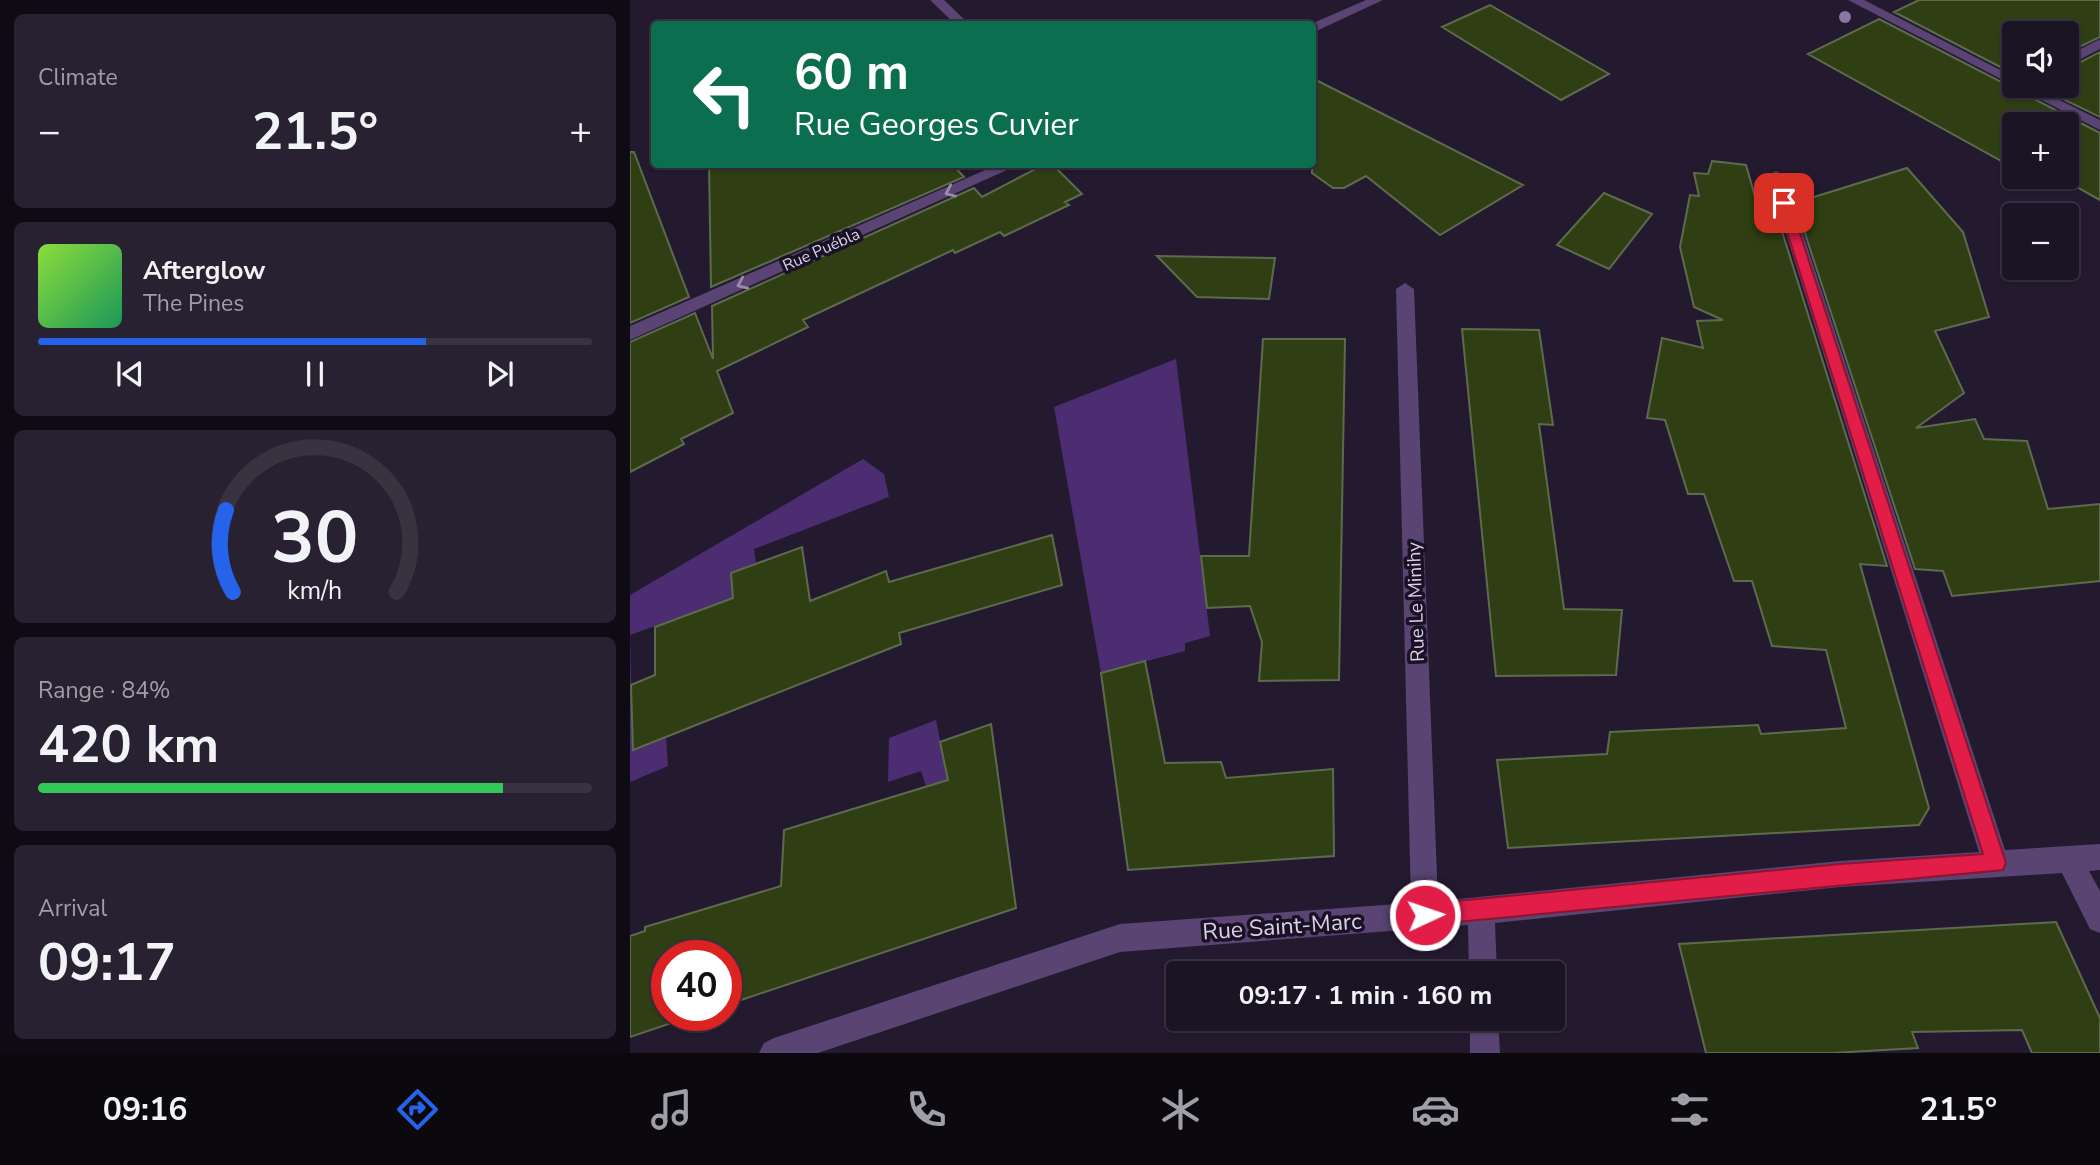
<!DOCTYPE html>
<meta charset="utf-8">
<style>
body{margin:0;font-family:"Nunito Sans",sans-serif;background:#282131;color:#f1f3f6;height:100vh;display:flex;flex-direction:column;font-size:26px;white-space:nowrap}
*{box-sizing:border-box;margin:0}
p{font-size:23px;color:#a09ea6}
.icon{flex:none;width:38px;height:38px;fill:none;stroke:currentColor;stroke-width:2;stroke-linecap:round;stroke-linejoin:round}
.map{position:relative;flex:1;overflow:hidden}
.drawer{display:flex;flex-direction:column;gap:14px;padding:14px;background:#0f0b14;width:630px}
.drawer>*{flex:none}
.guide{position:absolute;left:21px;top:21px;width:665px;height:147px;border-radius:7px;box-shadow:0 2px 5px #0004,0 0 0 2px #393341;background:#0b6e4f;color:#fff;overflow:hidden}
.fabs{position:absolute;left:1372px;top:21px;display:grid;gap:14px}
.fabs a{display:grid;place-items:center;width:77px;height:77px;border-radius:7px;background:#1b1424;box-shadow:0 2px 5px #0004,0 0 0 2px #393341;font-size:35px}
.speed{position:absolute;left:21px;top:940px;display:flex;gap:14px;font-size:35px;font-weight:700;text-align:center}
.speed>*{display:grid;place-content:center;width:91px;height:91px;border-radius:50%;background:#1b1424;box-shadow:0 2px 5px #0004,0 0 0 2px #393341;line-height:1}
.speed .limit{border:10px solid #d22;background:#fff;color:#111}
.pin{position:absolute;display:grid;place-items:center;width:60px;height:60px;color:#fff;margin:-30px;border-radius:14px;box-shadow:0 4px 10px #0006}
.me{position:absolute;width:77px;margin:-38px;rotate:87deg;stroke-linejoin:round;filter:drop-shadow(0 0 5px #0008)}
.turn{display:flex;align-items:center;gap:24px;height:147px;padding:0 28px;font-size:32px}
.turn .icon{width:91px;height:91px;stroke-width:2.5}
.turn b{display:block;font-size:49px;line-height:60px}
.big{font-size:52px;font-weight:700;line-height:1.1}
.drawer .widget{flex:1;display:flex;flex-direction:column;justify-content:center;gap:10px;min-width:0;padding:0 24px;border-radius:10px;background:#282131}
.drawer .dial{align-items:center;gap:0}
.dial svg{height:182px;overflow:visible;fill:none;stroke:#393341;stroke-width:7;stroke-linecap:round;text-anchor:middle}
.dial text{fill:#f1f3f6;stroke:none}
.song{display:flex;align-items:center;gap:21px}
.cover{width:84px;height:84px;border-radius:10px;background:linear-gradient(135deg,hsl(90 70% 55%),hsl(150 70% 35%))}
.played{height:7px;border-radius:4px;background:linear-gradient(90deg,#2563eb 70%,#393341 70%)}
.keys{display:flex;justify-content:space-around;direction:ltr}
.heat{display:flex;justify-content:space-between;align-items:center;font-size:38px;direction:ltr}
.charge{height:10px;border-radius:5px;background:linear-gradient(90deg,#34c759 84%,#393341 0)}
.trip{position:absolute;left:536px;top:961px;width:399px;height:70px;border-radius:7px;background:#1b1424;box-shadow:0 2px 5px #0004,0 0 0 2px #393341;font-weight:700;line-height:70px;text-align:center}
.tabs{display:flex;height:112px;justify-content:space-around;align-items:center;background:#0b080e;color:#a09ea6}
.tabs .icon{width:49px;height:49px}
.tabs .on{color:#2563eb}
.tabs b{font-size:32px;color:#f1f3f6}
main{display:flex;flex:1;min-height:0}
.map>svg:first-child{display:block}
</style>
<main>
<section class="drawer">
<div class="widget"><p>Climate</p>
<div class="heat"><a>−</a><b class="big">21.5°</b><a>+</a></div>
</div>
<div class="widget">
<div class="song"><i class="cover"></i><div><b>Afterglow</b><p>The Pines</p></div></div>
<div class="played"></div>
<div class="keys"><svg class="icon" aria-label="previous" viewBox="0 0 24 24"><path d="M18 5L8 12l10 7zM5 5v14"/></svg><svg class="icon" aria-label="pause" viewBox="0 0 24 24"><path d="M8 5v14M16 5v14"/></svg><svg class="icon" aria-label="next" viewBox="0 0 24 24"><path d="M6 5l10 7-10 7zM19 5v14"/></svg></div>
</div>
<div class="widget dial"><svg viewBox="0 0 100 80">
<path d="M14 69A42 42 0 1 1 86 69"/>
<path d="M14 69A42 42 0 0 1 11 33" stroke="#2563eb"/>
<text x="50" y="56" font-size="32" font-weight="700">30</text>
<text x="50" y="72" font-size="11">km/h</text>
</svg></div>
<div class="widget"><p>Range · 84%</p><b class="big">420 km</b><div class="charge"></div></div>
<div class="widget"><p>Arrival</p><b class="big">09:17</b></div>
</section>
<div class="map">
<svg width="1470" height="1053" viewBox="0 0 1470 1053">
<rect width="100%" height="100%" fill="#241a30"/>
<path fill="#4d2d71" d="M 546,359 L 580,636 L 555,643 L 555,651 L 471,673 L 424,407 Z
M 233,459 L 254,474 L 259,497 L 124,549 L 126,563 L 101,573 L 103,598 L 0,635 L 0,595 Z
M 0,638 L 3,749 L 36,737 L 38,766 L 0,782 Z
M 306,720 L 318,780 L 296,786 L 291,771 L 258,782 L 259,738 Z"/>
<path fill="#2f3f13" stroke="#5e6a4e" stroke-width="2" d="M 1289,0 L 1470,0 L 1470,37 L 1437,53 L 1437,33 L 1384,33 L 1384,74 L 1264,12 Z
M 860,5 L 979,74 L 931,100 L 812,27 Z
M 1249,19 L 1470,133 L 1470,200 L 1443,185 L 1436,190 L 1425,190 L 1401,177 L 1437,177 L 1437,124 L 1384,124 L 1384,168 L 1178,54 Z
M 1470,52 L 1470,117 L 1406,86 L 1437,86 L 1437,69 Z
M 682,78 L 893,185 L 810,235 L 736,176 L 714,188 L 703,188 L 682,173 Z
M 0,152 L 4,152 L 59,297 L 0,323 Z
M 1082,161 L 1116,165 L 1130,214 L 1145,209 L 1257,566 L 1230,564 L 1299,808 L 1289,825 L 878,848 L 867,760 L 977,754 L 980,732 L 1128,725 L 1131,734 L 1216,728 L 1196,650 L 1142,646 L 1122,581 L 1104,581 L 1074,494 L 1058,494 L 1035,420 L 1017,418 L 1032,338 L 1073,348 L 1067,321 L 1093,320 L 1064,307 L 1050,247 L 1060,195 L 1069,196 L 1064,173 L 1078,174 Z
M 79,164 L 322,164 L 334,177 L 81,287 Z
M 415,164 L 422,164 L 452,194 L 435,202 L 439,205 L 374,236 L 370,232 L 325,253 L 323,250 L 173,320 L 178,327 L 87,371 L 103,413 L 51,439 L 54,444 L 0,472 L 0,342 L 65,313 L 83,359 L 82,306 L 344,188 L 352,197 Z
M 1277,168 L 1333,232 L 1359,317 L 1305,331 L 1334,393 L 1286,428 L 1345,419 L 1354,439 L 1397,441 L 1418,509 L 1470,504 L 1470,581 L 1322,596 L 1313,571 L 1285,569 L 1165,203 Z
M 974,193 L 1022,214 L 979,269 L 927,245 Z
M 527,256 L 645,258 L 639,299 L 567,297 Z
M 832,329 L 909,330 L 923,425 L 909,424 L 934,609 L 992,610 L 986,675 L 866,676 Z
M 633,339 L 715,339 L 709,680 L 629,681 L 632,642 L 620,606 L 577,608 L 571,556 L 619,556 Z
M 422,535 L 432,585 L 269,633 L 271,644 L 3,750 L 1,685 L 25,675 L 25,627 L 103,598 L 101,573 L 172,547 L 180,601 L 256,571 L 259,582 Z
M 515,661 L 535,763 L 591,762 L 596,778 L 703,769 L 704,856 L 498,870 L 471,673 Z
M 361,724 L 386,908 L 96,1005 L 96,956 L 37,956 L 37,1015 L 65,1015 L 0,1037 L 0,936 L 15,931 L 15,927 L 151,886 L 154,830 L 318,780 L 310,742 Z
M 1426,922 L 1470,1018 L 1470,1053 L 1402,1053 L 1392,1030 L 1282,1032 L 1288,1048 L 1202,1053 L 1076,1053 L 1049,944 Z"/>
<g fill="none" stroke-linecap="round" stroke-linejoin="round">
<path fill="#594473" fill-rule="evenodd" d="M 300,0 L 314,0 L 339,24 L 325,24 Z
M 736,0 L 753,0 L 682,33 L 681,24 Z
M 1218,0 L 1234,0 L 1384,77 L 1384,86 L 1401,86 L 1470,120 L 1470,130 Z
M 1470,39 L 1470,49 L 1437,66 L 1437,56 Z
M 369,164 L 390,164 L 0,340 L 0,326 Z
M 1146,171 L 1154,176 L 1375,850 L 1470,844 L 1470,870 L 1459,871 L 1470,891 L 1470,933 L 1460,929 L 1432,873 L 1210,887 L 865,923 L 867,973 L 839,973 L 838,925 L 490,952 L 188,1053 L 129,1053 L 134,1043 L 144,1038 L 490,924 L 781,903 L 766,289 L 775,283 L 784,289 L 808,901 L 1210,861 L 1349,852 L 1138,176 Z
M 840,1018 L 868,1018 L 870,1053 L 840,1053 Z"/>
</g>
<circle fill="#8976a2" cx="1215" cy="17" r="6"/>
<defs><path id="oneway-chevron" d="M-2-3.5L2.5 0L-2 3.5" fill="none" stroke-width="1.6" stroke-linecap="round" stroke-linejoin="round" transform="scale(1.75)"/></defs>
<g stroke="#988baa">
<use href="#oneway-chevron" transform="translate(320 192) rotate(156)"/>
<use href="#oneway-chevron" transform="translate(112 284) rotate(156)"/>
</g>
<path fill="#e11d48" stroke="#92132f" stroke-width="2" d="M 1154,199 L 1160,203 L 1376,863 L 1373,870 L 795,925 L 788,922 L 785,915 L 788,907 L 795,904 L 1210,864 L 1353,854 L 1148,203 Z"/>
<g text-anchor="middle" stroke-width="7" stroke-linejoin="round" paint-order="stroke">
<g font-size="16" fill="#d8d2e2" stroke="#1a1126">
<text transform="translate(191 249) rotate(-24)" y="6">Rue Puébla</text>
</g>
<g font-size="19" fill="#d8d2e2" stroke="#1a1126">
<text transform="translate(785 602) rotate(-92)" y="7">Rue Le Minihy</text>
</g>
<g font-size="23" fill="#d8d2e2" stroke="#1a1126">
<text transform="translate(652 926) rotate(-4)" y="8">Rue Saint-Marc</text>
</g>
</g>
</svg>
<div class="fabs">
<a><svg class="icon" aria-label="sound" viewBox="0 0 24 24"><path d="M4 9h4l5-4v14l-5-4H4zM17 9q2 3 0 6"/></svg></a>
<a>+</a>
<a>−</a>
</div>
<div class="speed"><div class="limit">40</div></div>
<div class="pin" style="left:1154px;top:203px;background:#d93025"><svg class="icon" aria-label="arrive" viewBox="0 0 24 24"><path d="M6 21V4h12l-3 4 3 4H6"/></svg></div>
<svg class="me" style="left:795px;top:915px" viewBox="-20 -20 40 40"><circle r="17" fill="#e11d48" stroke="#fff" stroke-width="3"/><path d="M0-11L8 9 0 5-8 9z" fill="#fff"/></svg>
<div class="trip">09:17 · 1 min · 160 m</div>
<div class="guide">
<div class="turn"><svg class="icon" aria-label="left" viewBox="0 0 24 24"><path d="M17 20v-9H6M10 6l-5 5 5 5"/></svg><div><b>60 m</b>Rue Georges Cuvier</div></div>
</div>
</div>
</main>
<nav class="tabs">
<b>09:16</b>
<svg class="icon on" aria-label="directions" viewBox="0 0 24 24"><path d="M12 3l9 9-9 9-9-9zM9 14v-3h6M13 9l2 2-2 2"/></svg>
<svg class="icon" aria-label="music" viewBox="0 0 24 24"><path d="M9 18V5l10-2v13"/><circle cx="6" cy="18" r="3"/><circle cx="16" cy="16" r="3"/></svg>
<svg class="icon" aria-label="phone" viewBox="0 0 24 24"><path d="M5 4h4l2 5-3 2q2 4 5 5l2-3 5 2v4C11 20 4 13 5 4z"/></svg>
<svg class="icon" aria-label="climate" viewBox="0 0 24 24"><path d="M12 3v18M4 7l16 10M4 17L20 7"/></svg>
<svg class="icon" aria-label="car" viewBox="0 0 24 24"><path d="M5 17H2v-5l4-1 3-4h7l3 4 3 1v5h-3M9 17h6M6 11h13"/><circle cx="7" cy="17" r="2"/><circle cx="17" cy="17" r="2"/></svg>
<svg class="icon" aria-label="filters" viewBox="0 0 24 24"><path d="M4 7h16M4 17h16"/><circle cx="9" cy="7" r="2"/><circle cx="15" cy="17" r="2"/></svg>
<b>21.5°</b>
</nav>
